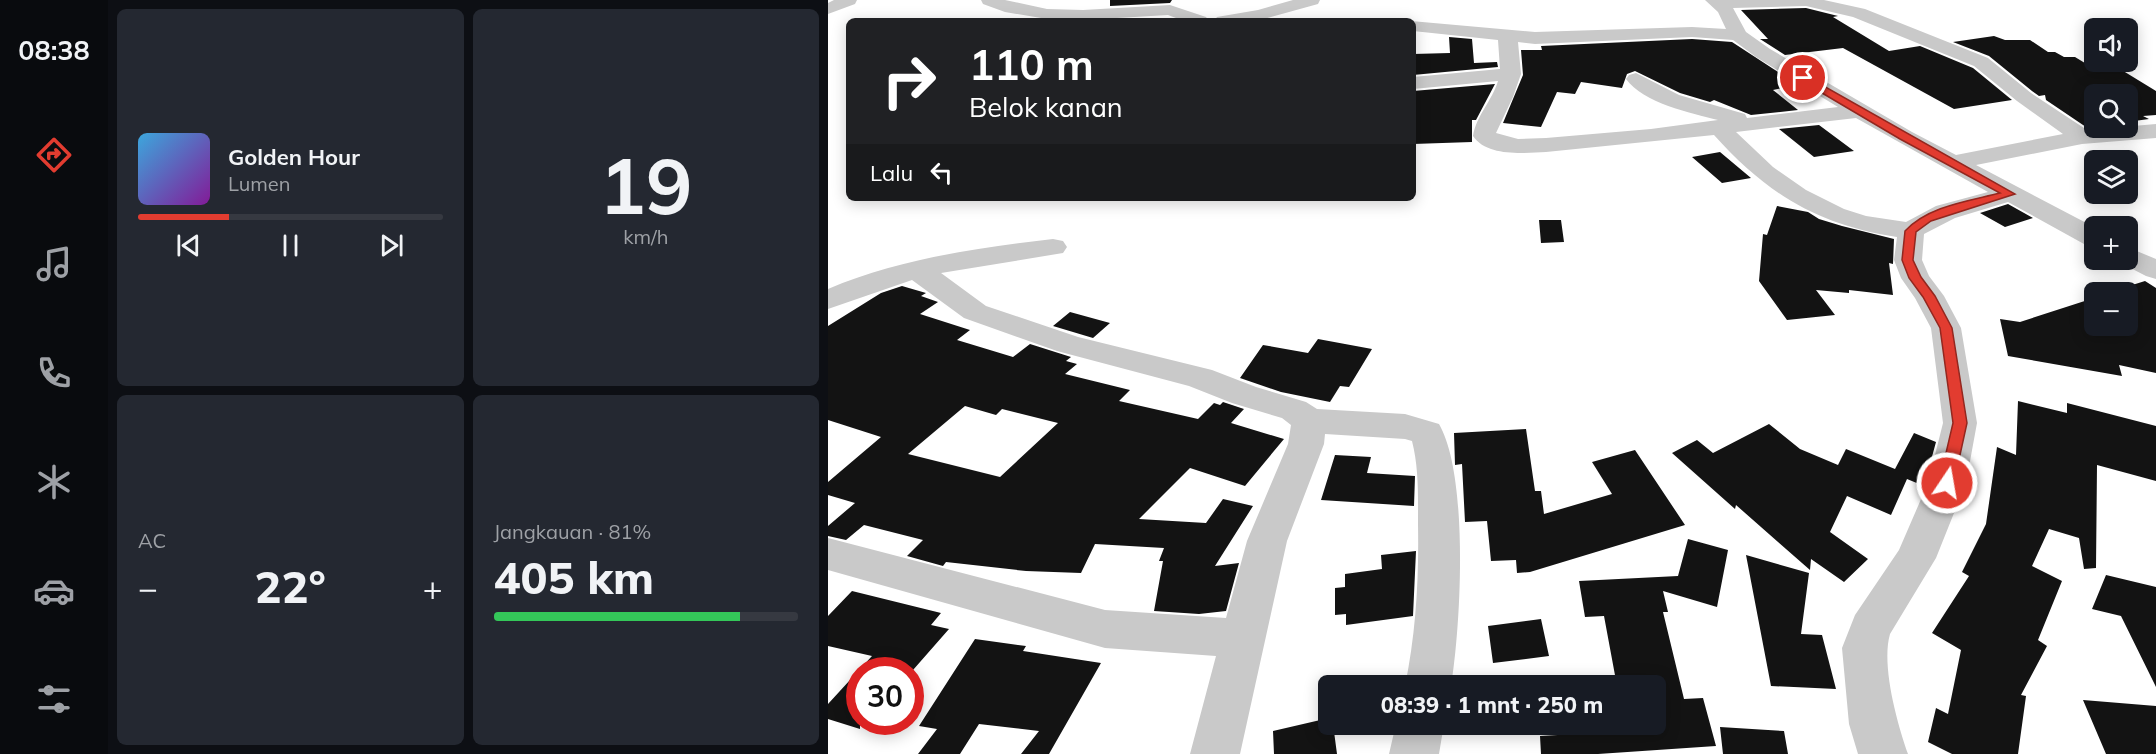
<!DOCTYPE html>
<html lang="id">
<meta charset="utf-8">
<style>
body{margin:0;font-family:Mulish,sans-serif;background:#242831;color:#f1f3f6;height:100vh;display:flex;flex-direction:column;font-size:22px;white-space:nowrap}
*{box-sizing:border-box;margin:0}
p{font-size:20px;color:#9ea1a6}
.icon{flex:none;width:33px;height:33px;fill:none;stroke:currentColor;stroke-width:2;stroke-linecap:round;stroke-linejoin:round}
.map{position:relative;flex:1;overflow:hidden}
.drawer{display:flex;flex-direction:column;gap:9px;padding:9px;background:#0d0f14;width:720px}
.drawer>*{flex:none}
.hud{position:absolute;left:18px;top:18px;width:570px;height:183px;border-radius:9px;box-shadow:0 3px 15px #0003;background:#202124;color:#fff;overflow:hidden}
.controls{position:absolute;left:1256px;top:18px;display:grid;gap:12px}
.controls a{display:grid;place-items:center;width:54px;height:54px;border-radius:9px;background:#171b24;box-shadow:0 3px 15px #0003;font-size:30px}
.speed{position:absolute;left:18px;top:657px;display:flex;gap:12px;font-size:30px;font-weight:700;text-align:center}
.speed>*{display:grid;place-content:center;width:78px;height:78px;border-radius:50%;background:#171b24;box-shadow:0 3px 15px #0003;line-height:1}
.speed .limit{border:9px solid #d22;background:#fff;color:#111}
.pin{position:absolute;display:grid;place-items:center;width:51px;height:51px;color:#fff;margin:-26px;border:3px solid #fff;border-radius:50%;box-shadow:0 2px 6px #0007}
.me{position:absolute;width:66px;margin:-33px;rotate:12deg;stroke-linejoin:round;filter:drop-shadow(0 0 4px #0008)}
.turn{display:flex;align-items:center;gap:21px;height:126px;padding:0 24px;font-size:27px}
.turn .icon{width:78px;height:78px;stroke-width:2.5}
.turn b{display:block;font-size:42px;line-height:51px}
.then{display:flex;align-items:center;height:57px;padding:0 24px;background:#0003;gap:12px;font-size:22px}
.big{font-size:45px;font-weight:800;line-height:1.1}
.drawer .card{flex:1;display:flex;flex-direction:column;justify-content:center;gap:9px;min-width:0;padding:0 21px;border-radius:9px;background:#242831}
.drawer .dial{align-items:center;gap:0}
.dial b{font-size:78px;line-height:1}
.song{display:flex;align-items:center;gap:18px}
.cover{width:72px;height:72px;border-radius:9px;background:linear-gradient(135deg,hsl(200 70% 55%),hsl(290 70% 35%))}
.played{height:6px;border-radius:3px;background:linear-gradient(90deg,#e23c30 30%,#363941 30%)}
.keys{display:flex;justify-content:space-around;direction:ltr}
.heat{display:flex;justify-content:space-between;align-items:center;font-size:33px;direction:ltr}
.charge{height:9px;border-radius:4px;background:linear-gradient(90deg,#34c759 81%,#363941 0)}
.drawer .tiles{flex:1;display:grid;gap:9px;grid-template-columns:repeat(2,1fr)}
.trip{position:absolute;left:490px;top:675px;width:348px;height:60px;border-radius:9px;background:#171b24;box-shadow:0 3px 15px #0003;font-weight:800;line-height:60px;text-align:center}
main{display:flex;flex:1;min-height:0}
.dock{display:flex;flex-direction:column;width:108px;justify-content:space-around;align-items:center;background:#090b0e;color:#9ea1a6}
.dock .icon{width:42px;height:42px}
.dock .on{color:#e23c30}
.dock b{font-size:27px;color:#f1f3f6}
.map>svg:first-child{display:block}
</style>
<main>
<nav class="dock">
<b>08:38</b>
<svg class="icon on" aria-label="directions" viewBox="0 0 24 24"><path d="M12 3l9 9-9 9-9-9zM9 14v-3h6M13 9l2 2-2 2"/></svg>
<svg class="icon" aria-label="music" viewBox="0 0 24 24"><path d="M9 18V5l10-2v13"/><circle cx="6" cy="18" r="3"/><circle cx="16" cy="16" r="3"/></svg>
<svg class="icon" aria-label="phone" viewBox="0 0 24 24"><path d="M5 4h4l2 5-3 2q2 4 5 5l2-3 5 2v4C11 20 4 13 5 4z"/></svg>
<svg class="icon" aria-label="climate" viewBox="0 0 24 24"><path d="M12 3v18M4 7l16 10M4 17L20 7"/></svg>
<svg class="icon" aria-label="car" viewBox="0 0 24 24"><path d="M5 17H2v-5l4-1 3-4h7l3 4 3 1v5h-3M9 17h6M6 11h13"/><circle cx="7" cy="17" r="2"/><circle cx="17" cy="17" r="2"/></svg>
<svg class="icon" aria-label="filters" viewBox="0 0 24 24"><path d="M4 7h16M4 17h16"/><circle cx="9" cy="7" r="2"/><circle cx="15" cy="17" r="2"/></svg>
</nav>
<section class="drawer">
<div class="tiles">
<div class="card">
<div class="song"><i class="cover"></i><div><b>Golden Hour</b><p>Lumen</p></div></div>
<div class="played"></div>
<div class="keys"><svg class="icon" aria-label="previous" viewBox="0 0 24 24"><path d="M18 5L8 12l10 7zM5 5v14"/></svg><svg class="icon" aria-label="pause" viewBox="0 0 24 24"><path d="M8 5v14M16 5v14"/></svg><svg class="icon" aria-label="next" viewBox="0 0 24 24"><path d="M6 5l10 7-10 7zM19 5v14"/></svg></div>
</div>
<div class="card dial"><b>19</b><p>km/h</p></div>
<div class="card"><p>AC</p>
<div class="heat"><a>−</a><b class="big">22°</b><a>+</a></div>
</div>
<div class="card"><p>Jangkauan · 81%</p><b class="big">405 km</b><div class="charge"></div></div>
</div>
</section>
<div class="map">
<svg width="1328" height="754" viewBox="0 0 1328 754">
<rect width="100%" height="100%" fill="#fff"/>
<path fill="#131313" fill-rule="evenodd" d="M 282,0 L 344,0 L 342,3 L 282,6 Z
M 978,8 L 1010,16 L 1005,17 L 1061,51 L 1092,46 L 1145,68 L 1184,100 L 1126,109 L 1015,48 L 957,55 L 932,39 L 940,39 L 913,10 Z
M 1166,36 L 1177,40 L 1202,40 L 1220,52 L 1227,52 L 1236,57 L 1247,57 L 1270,71 L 1292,69 L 1328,91 L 1328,115 L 1315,116 L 1321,119 L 1299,122 L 1299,94 L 1266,94 L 1266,126 L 1258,127 L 1218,100 L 1217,95 L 1211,96 L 1204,91 L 1161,56 L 1125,42 Z
M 621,37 L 644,39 L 646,63 L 669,62 L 670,67 L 585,75 L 585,54 L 622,53 Z
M 864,39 L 904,42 L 970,85 L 945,90 L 970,110 L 923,115 L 886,100 L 882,102 L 852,93 L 807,71 L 799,74 L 794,88 L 753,82 L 747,94 L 729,92 L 713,127 L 675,123 L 695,75 L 693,50 L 714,50 L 713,46 Z
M 667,84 L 648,120 L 644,120 L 644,142 L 585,144 L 585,91 Z
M 991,125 L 1026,151 L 986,157 L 951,129 Z
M 892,152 L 923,178 L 894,183 L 864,157 Z
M 1180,204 L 1205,218 L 1177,227 L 1152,213 Z
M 949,206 L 980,212 L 991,219 L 1014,226 L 1066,239 L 1065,264 L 1061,263 L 1065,295 L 1021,290 L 1021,293 L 988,290 L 1007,315 L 959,320 L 931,281 L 935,234 L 939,235 Z
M 711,220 L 733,220 L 736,242 L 713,243 Z
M 1317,281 L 1328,288 L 1328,373 L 1291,365 L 1294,376 L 1180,356 L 1172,319 L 1192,322 L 1266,298 L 1266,326 L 1299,326 L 1299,292 L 1282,292 Z
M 74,286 L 98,293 L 93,296 L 110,302 L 92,314 L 142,330 L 129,340 L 185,357 L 202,344 L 243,357 L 238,361 L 249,364 L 237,374 L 302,390 L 291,401 L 370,419 L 386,403 L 392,405 L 395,402 L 416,409 L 403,423 L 456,439 L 417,486 L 362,468 L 311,519 L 378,523 L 395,499 L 425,506 L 387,566 L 411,563 L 398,611 L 371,614 L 326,611 L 335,561 L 331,561 L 336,548 L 267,544 L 253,573 L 198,571 L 118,562 L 115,566 L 79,556 L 95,540 L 36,525 L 18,540 L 0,536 L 0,526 L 27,503 L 0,495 L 0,482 L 53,437 L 0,420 L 0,326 L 53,293 ZM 137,406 L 168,415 L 174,409 L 230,423 L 172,477 L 80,454 Z
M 242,312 L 282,323 L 265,338 L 225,326 Z
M 490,339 L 544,349 L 521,387 L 512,386 L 502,402 L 453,392 L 412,378 L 435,345 L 480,353 Z
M 1190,401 L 1239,413 L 1239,403 L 1328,426 L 1328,481 L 1269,465 L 1268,568 L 1256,569 L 1251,538 L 1221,529 L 1204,566 L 1234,581 L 1210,640 L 1219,646 L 1193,695 L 1198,696 L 1190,754 L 1124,754 L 1100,742 L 1108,708 L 1120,714 L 1133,650 L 1104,633 L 1141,576 L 1134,572 L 1158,524 L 1169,447 L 1188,455 Z
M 941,424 L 972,449 L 1010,465 L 1018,449 L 1067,469 L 1086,433 L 1108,442 L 1096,486 L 1079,479 L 1063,515 L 1019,496 L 1002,532 L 1040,559 L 1016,582 L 983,559 L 982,570 L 908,505 L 907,509 L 844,453 L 869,440 L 885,453 Z
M 698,429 L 707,491 L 713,491 L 716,514 L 784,494 L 764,462 L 807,450 L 857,525 L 702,572 L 689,573 L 688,560 L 663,561 L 659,521 L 637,522 L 634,464 L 627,465 L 626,433 Z
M 507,455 L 543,457 L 539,473 L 587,476 L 586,506 L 493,500 Z
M 860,539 L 900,550 L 889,607 L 835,591 L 840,612 L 835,612 L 856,699 L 875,698 L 888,746 L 770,754 L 713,754 L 712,736 L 800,731 L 799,724 L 828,724 L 828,686 L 789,686 L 776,616 L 757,617 L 751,581 L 850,576 Z
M 588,551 L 585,616 L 518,625 L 518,614 L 507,615 L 507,588 L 517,587 L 517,574 L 554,569 L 553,555 Z
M 918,555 L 981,573 L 973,634 L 994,635 L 1008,689 L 943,686 Z
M 1278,575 L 1328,587 L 1328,687 L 1293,616 L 1264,609 Z
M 24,591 L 113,613 L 103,625 L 121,629 L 85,670 L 32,670 L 32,729 L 0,719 L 0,704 L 44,656 L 0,646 L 0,616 Z
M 713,619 L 721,656 L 665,663 L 660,626 Z
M 147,639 L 198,646 L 195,651 L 273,663 L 221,754 L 193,754 L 211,731 L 151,724 L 132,754 L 90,754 L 109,729 L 91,726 Z
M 1255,700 L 1328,706 L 1328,754 L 1278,754 Z
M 501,718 L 501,724 L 505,724 L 509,754 L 446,754 L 445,731 Z
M 892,727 L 956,731 L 960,754 L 895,754 Z"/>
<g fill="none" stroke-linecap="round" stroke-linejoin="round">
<path fill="#c9c9c9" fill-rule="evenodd" d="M 6,0 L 29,0 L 27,4 L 0,14 L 0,3 Z
M 153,0 L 177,0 L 219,9 L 255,10 L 342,5 L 378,17 L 381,21 L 356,21 L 340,15 L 255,20 L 219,19 L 177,12 L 155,4 Z
M 465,0 L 492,0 L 490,4 L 432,20 L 386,21 L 389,17 L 430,10 Z
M 877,0 L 996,0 L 1037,9 L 1160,58 L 1203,93 L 1259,130 L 1328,124 L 1328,138 L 1254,144 L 1148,165 L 1266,227 L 1266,246 L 1256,244 L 1180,202 L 1127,218 L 1096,234 L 1094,260 L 1101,276 L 1116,296 L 1133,328 L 1149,423 L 1138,483 L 1108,558 L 1062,634 C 1053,665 1069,723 1080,754 L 1030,754 L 1021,724 L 1014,648 L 1027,615 L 1071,550 L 1100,483 L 1115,423 L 1103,328 L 1087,298 L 1073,278 L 1066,260 L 1069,237 C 990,225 939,194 886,135 L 718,152 C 696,153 659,157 645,136 C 648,116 664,101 670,81 L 585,89 L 585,77 L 672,69 L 670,40 L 585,31 L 583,21 L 707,32 L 864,27 L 898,29 L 890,12 ZM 978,6 L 1025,17 L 1146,66 L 1189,101 L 1235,134 L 1128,155 L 1084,132 L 942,49 L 918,32 L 905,8 ZM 864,37 L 905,40 L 928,57 L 1010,107 L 919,118 L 917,114 L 851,95 L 808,73 L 801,75 L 798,79 C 815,103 863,113 890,120 L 823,129 L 718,138 L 690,139 L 668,133 L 685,97 L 693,74 L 690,42 L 707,44 ZM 1028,118 L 1160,192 L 1108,206 L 1078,222 L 1038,216 L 1016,209 L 978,190 L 945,167 L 908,132 Z
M 225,239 L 235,241 L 239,247 L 235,253 L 113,273 L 158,306 L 250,337 L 384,370 L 428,387 L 478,402 L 489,409 L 577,414 L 611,424 C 641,476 633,625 623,686 L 577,686 C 588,632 591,579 590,524 C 590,497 591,468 584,441 L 577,439 L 497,434 L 496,444 L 459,541 L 412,754 L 362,754 L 388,656 L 277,648 L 0,570 L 0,538 L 277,610 L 398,618 L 419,541 L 460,444 L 463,425 L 454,418 L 404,403 L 361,386 L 229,351 L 136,318 L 84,280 L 0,309 L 0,289 C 70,259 149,248 225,239 Z
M 1299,247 L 1328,259 L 1328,279 L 1318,276 L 1289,261 L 1299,260 Z
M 568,724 L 616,724 L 611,754 L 561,754 Z"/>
</g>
<path fill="#e23c30" stroke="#93271f" stroke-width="1.5" d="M 972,76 L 978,76 L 1187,194 L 1103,221 L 1088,232 L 1085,260 L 1093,277 L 1107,296 L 1124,328 L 1139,423 L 1125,487 L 1114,487 L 1111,483 L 1125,423 L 1112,328 L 1095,297 L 1081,278 L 1074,260 L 1077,231 C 1100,206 1141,201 1172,193 L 1072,139 L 972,80 Z"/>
</svg>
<div class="controls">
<a><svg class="icon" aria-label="sound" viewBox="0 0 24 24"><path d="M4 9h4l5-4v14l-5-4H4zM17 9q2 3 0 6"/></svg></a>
<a><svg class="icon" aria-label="search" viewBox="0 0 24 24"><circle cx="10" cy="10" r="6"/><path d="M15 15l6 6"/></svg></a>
<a><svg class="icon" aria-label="layers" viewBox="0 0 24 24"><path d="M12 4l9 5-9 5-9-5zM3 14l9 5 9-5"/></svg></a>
<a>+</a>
<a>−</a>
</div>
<div class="speed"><div class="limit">30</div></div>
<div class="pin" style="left:975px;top:78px;background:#d93025"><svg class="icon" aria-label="arrive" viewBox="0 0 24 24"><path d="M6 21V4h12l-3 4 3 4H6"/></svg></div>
<svg class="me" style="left:1119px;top:483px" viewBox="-20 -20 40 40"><circle r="17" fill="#e23c30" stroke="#fff" stroke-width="3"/><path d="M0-11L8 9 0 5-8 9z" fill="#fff"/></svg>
<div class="trip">08:39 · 1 mnt · 250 m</div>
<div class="hud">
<div class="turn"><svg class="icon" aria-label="right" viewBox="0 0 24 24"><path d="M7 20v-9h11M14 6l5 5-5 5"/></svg><div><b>110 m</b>Belok kanan</div></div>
<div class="then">Lalu<svg class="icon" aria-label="left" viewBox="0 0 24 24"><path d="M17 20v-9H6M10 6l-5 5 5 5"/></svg></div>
</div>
</div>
</main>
